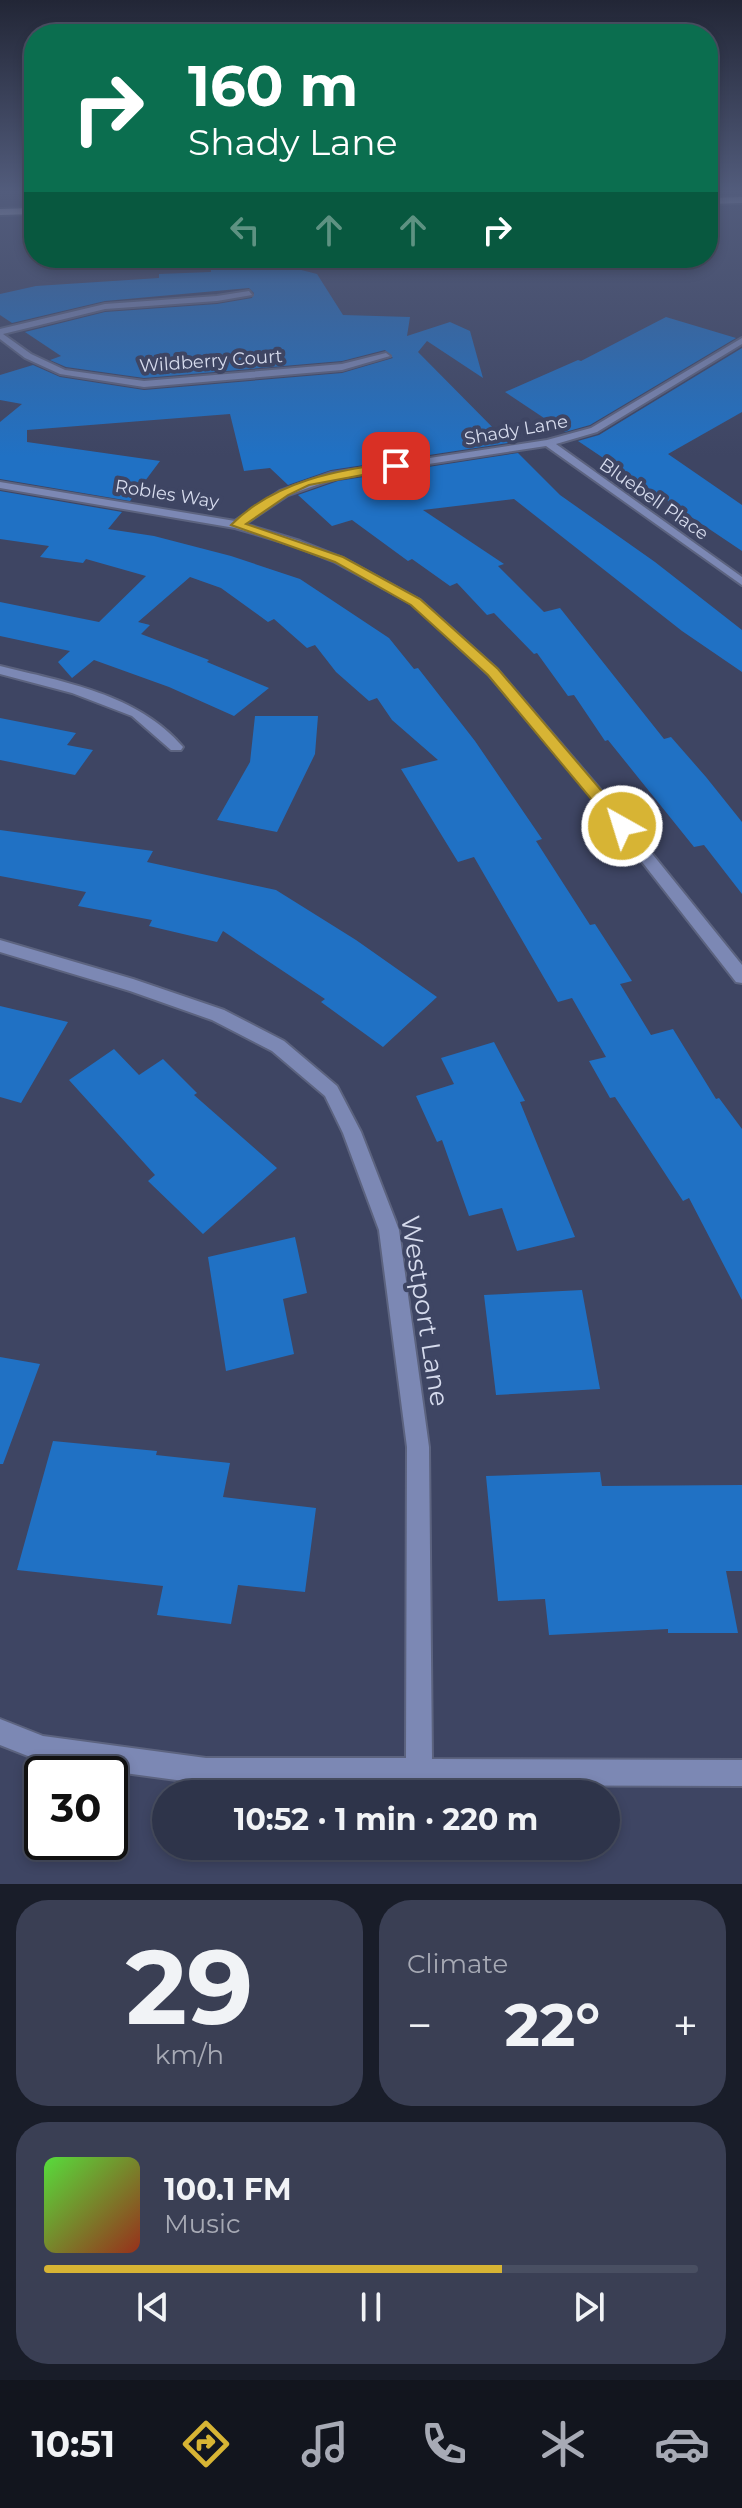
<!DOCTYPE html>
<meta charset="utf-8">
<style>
body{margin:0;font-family:Montserrat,sans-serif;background:#3a3f54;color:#f1f3f6;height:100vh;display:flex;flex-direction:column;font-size:30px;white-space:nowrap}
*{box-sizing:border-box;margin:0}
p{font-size:26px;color:#a7aab5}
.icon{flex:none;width:44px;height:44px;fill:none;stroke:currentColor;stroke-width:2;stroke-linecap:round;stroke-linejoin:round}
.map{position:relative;height:1884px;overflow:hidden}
.side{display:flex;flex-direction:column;gap:16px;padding:16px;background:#191d29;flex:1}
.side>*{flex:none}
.guide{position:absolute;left:24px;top:24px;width:694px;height:244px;border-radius:32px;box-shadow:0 4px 12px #0003,0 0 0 2px #494f62;background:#0b6e4f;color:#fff;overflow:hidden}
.speed{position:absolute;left:24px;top:1756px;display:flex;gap:16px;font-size:40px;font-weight:700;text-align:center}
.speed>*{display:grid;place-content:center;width:104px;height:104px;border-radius:50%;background:#2e344a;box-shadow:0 4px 12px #0003,0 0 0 2px #494f62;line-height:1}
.speed .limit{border:4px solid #111;border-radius:12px;background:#fff;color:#111}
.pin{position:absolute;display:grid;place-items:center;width:68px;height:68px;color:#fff;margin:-34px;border-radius:16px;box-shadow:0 4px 12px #0006}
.me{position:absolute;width:88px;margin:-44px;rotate:321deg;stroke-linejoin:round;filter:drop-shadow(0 0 6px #0008)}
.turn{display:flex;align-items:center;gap:28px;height:168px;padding:0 32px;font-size:36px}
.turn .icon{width:104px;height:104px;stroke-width:2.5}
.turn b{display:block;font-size:56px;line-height:68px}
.lanes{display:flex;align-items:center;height:76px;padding:0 32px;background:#0003;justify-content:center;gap:40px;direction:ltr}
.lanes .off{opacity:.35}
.big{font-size:60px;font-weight:700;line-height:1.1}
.side .widget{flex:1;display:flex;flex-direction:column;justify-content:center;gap:12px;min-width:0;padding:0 28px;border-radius:32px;background:#3a3f54}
.side .dial{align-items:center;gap:0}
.dial b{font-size:104px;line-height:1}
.song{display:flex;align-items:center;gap:24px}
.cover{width:96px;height:96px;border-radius:12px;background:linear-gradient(135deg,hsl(110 70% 55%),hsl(10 70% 35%))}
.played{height:8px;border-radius:4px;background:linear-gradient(90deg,#d7b434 70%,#494f62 70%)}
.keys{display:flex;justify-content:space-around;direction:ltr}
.heat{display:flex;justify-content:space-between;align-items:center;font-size:44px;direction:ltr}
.side .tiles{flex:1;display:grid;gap:16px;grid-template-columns:1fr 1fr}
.widget:last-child{grid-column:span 2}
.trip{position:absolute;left:152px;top:1780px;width:468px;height:80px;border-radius:40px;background:#2e344a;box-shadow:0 4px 12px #0003,0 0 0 2px #494f62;font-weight:700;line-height:80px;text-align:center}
.menu{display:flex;height:128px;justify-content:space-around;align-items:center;background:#12151e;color:#a7aab5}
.menu .icon{width:56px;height:56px}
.menu .active{color:#d7b434}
.menu b{font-size:36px;color:#f1f3f6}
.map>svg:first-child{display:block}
</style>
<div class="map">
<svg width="742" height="1884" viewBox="0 0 742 1884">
<rect width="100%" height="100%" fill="#3e4563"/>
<path fill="#2071c4" d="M 270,262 L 317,274 L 343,315 L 410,317 L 407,336 L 450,322 L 470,331 L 483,378 L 427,341 L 418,352 L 508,443 L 331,470 L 288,485 L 270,468 L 244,471 L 230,414 L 27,430 L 27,442 L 160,461 L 130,501 L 0,479 L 0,422 L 22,404 L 0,400 L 0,375 L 33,365 L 60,377 L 144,390 L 342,373 L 393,358 L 385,350 L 342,361 L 144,378 L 66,367 L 50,360 L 61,356 L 25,332 L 105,312 L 217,304 L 252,298 L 254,293 L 249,288 L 105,301 L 12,323 L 0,315 L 0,294 L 36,286 L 159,278 L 159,274 L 211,272 L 211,265 Z
M 666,317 L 736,338 L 590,425 L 565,432 L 505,392 L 578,360 L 581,361 Z
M 742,348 L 742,412 L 668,454 L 742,505 L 742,551 L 578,441 L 599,435 Z
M 518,453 L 560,495 L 655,562 L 742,630 L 742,672 L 682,631 L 514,499 L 423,510 L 504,564 L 498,566 L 544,612 L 560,608 L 664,739 L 671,737 L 706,777 L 742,822 L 742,894 L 704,845 L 694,847 L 608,740 L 605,741 L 574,695 L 568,696 L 537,653 L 534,654 L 494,613 L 487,615 L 457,583 L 450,586 L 412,559 L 408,561 L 352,520 L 332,526 L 298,495 L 338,481 Z
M 0,491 L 122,512 L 108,529 L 154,536 L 231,556 L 300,579 L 389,638 L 414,669 L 418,668 L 475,741 L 542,839 L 536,841 L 590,925 L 595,924 L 632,981 L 620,984 L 651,1035 L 673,1029 L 716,1099 L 719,1098 L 742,1129 L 742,1300 L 689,1198 L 683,1201 L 615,1097 L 610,1098 L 589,1061 L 606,1057 L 572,998 L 558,1002 L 474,857 L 458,862 L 401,769 L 438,760 L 392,720 L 377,698 L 369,701 L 336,672 L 315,645 L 307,648 L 274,619 L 268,622 L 221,588 L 190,577 L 138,622 L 150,625 L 141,634 L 209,660 L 207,662 L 269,688 L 234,716 L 169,687 L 94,660 L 72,678 L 58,662 L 70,651 L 0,636 L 0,602 L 99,622 L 146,576 L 86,559 L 83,563 L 40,557 L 49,546 L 0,539 Z
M 255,716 L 318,716 L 315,754 L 277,832 L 217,820 L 250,762 Z
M 0,718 L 76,733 L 67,745 L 93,750 L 75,775 L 0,760 Z
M 0,830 L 153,851 L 147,862 L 276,890 L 356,940 L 437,997 L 383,1047 L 321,1002 L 325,999 L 223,931 L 217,942 L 149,926 L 152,920 L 78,906 L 86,892 L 0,876 Z
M 0,1006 L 68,1022 L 21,1103 L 0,1097 Z
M 494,1042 L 525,1101 L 520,1102 L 575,1237 L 517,1251 L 502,1208 L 469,1216 L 442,1140 L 437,1142 L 416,1096 L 454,1084 L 441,1058 Z
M 114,1049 L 139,1075 L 163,1059 L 197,1093 L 194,1095 L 277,1168 L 203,1234 L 148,1181 L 155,1175 L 69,1080 Z
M 295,1237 L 307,1293 L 283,1299 L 294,1354 L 226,1371 L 208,1257 Z
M 582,1290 L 600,1389 L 496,1395 L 484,1295 Z
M 0,1357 L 40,1364 L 3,1464 L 0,1464 Z
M 53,1441 L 157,1451 L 156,1455 L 230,1463 L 223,1497 L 316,1508 L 305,1592 L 238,1585 L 231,1624 L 157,1615 L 163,1586 L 17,1570 Z
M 600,1472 L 602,1486 L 742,1485 L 742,1571 L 726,1571 L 738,1633 L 668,1633 L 668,1629 L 549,1635 L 545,1599 L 498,1601 L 486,1476 Z"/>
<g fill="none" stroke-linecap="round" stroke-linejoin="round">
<g stroke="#5c637f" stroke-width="4">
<path id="street" d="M 249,291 L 252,295 L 217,301 L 105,309 L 3,334 L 31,354 L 65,370 L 144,381 L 342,364 L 386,353 L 390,356 L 342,370 L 144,387 L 60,374 L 25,358 L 0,339 L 0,329 L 105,304 L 217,296 Z
M 742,338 L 742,344 L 597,432 L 556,444 L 742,577 L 742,585 L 546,446 L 337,478 L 288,495 L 245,524 L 300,541 L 343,558 L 420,600 L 497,669 L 599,788 L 742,965 L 742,983 L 736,982 L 589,794 L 489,675 L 412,604 L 335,562 L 292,545 L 235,528 L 0,488 L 0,482 L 235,521 L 280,491 L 331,473 L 547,440 L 591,428 Z
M 0,666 C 64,682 138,694 183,747 L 181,750 L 171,750 L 132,716 L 72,693 L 0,674 Z
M 0,940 L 133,979 L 224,1010 L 284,1041 L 337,1086 L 361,1132 L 399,1230 L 429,1447 L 432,1759 L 742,1760 L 742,1786 L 206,1784 L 43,1762 L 0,1745 L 0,1719 L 43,1736 L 206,1758 L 406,1758 L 407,1447 L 379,1230 L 343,1133 L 325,1096 L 272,1051 L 212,1020 L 130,991 L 0,952 Z"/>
</g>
<g stroke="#5c637f" stroke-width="4">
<path id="highway" d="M 742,197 L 742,203 L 708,204 L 708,198 Z
M 34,208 L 34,214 L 0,215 L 0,209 Z"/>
</g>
<use href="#street" fill="#7c88b4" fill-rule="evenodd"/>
<use href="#highway" fill="#dee4f9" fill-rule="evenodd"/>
</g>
<linearGradient id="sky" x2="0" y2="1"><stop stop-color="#222636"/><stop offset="0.42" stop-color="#525c7c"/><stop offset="1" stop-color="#525c7c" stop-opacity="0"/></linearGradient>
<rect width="742" height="456" fill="url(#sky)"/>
<path fill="#d7b434" stroke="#8c7522" stroke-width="2" d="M 396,462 L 401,466 L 400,468 L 309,485 L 288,495 L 246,524 L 343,557 L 420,599 L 498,669 L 628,822 L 631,826 L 628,830 L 617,830 L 488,675 L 411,605 L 335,562 L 231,525 C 276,480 336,471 396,462 Z"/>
<g text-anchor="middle" stroke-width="8" stroke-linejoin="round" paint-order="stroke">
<g font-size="18" fill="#d6dbed" stroke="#3e4563">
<text transform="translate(211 361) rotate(-4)" y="6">Wildberry Court</text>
<text transform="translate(516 430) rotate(-10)" y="6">Shady Lane</text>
<text transform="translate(167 494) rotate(9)" y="6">Robles Way</text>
<text transform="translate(654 499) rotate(35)" y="6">Bluebell Place</text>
</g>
<g font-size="26" fill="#d6dbed" stroke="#3e4563">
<text transform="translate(425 1311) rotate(81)" y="9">Westport Lane</text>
</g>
</g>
</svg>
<div class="speed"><div class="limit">30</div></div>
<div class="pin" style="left:396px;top:466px;background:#d93025"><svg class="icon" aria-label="arrive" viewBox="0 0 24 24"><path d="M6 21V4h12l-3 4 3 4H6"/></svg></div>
<svg class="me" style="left:622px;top:826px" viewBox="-20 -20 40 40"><circle r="17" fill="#d7b434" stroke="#fff" stroke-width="3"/><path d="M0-11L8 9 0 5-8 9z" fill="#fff"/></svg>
<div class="trip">10:52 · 1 min · 220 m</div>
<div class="guide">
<div class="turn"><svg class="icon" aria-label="right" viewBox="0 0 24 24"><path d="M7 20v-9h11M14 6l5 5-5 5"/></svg><div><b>160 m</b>Shady Lane</div></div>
<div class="lanes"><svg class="icon off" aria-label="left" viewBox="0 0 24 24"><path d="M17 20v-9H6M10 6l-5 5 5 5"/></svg><svg class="icon off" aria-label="ahead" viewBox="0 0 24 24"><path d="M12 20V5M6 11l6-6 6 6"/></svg><svg class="icon off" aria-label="ahead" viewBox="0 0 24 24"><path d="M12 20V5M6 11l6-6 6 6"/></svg><svg class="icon" aria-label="right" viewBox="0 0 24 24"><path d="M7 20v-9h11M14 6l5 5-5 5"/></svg></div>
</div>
</div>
<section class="side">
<div class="tiles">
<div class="widget dial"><b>29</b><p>km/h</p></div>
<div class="widget"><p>Climate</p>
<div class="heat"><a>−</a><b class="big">22°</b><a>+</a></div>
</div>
<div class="widget">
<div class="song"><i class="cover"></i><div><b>100.1 FM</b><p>Music</p></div></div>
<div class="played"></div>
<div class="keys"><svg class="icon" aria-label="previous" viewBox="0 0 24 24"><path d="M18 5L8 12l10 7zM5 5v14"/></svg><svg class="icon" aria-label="pause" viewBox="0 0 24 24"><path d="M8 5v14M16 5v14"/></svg><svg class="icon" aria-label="next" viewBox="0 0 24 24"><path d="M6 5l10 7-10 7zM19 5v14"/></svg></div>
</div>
</div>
</section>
<nav class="menu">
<b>10:51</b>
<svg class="icon active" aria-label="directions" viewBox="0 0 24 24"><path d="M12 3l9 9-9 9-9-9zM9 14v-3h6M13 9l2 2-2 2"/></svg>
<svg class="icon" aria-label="music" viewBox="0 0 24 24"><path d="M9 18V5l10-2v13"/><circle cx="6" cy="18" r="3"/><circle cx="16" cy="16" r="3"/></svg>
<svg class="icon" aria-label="phone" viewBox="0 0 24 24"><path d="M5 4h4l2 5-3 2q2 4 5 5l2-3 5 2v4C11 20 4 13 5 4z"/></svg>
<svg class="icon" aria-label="climate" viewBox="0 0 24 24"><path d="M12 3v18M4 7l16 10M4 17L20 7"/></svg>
<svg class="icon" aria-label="car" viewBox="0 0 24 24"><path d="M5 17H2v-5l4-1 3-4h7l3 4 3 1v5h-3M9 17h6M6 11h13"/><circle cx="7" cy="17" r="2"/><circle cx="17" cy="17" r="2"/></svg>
</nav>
